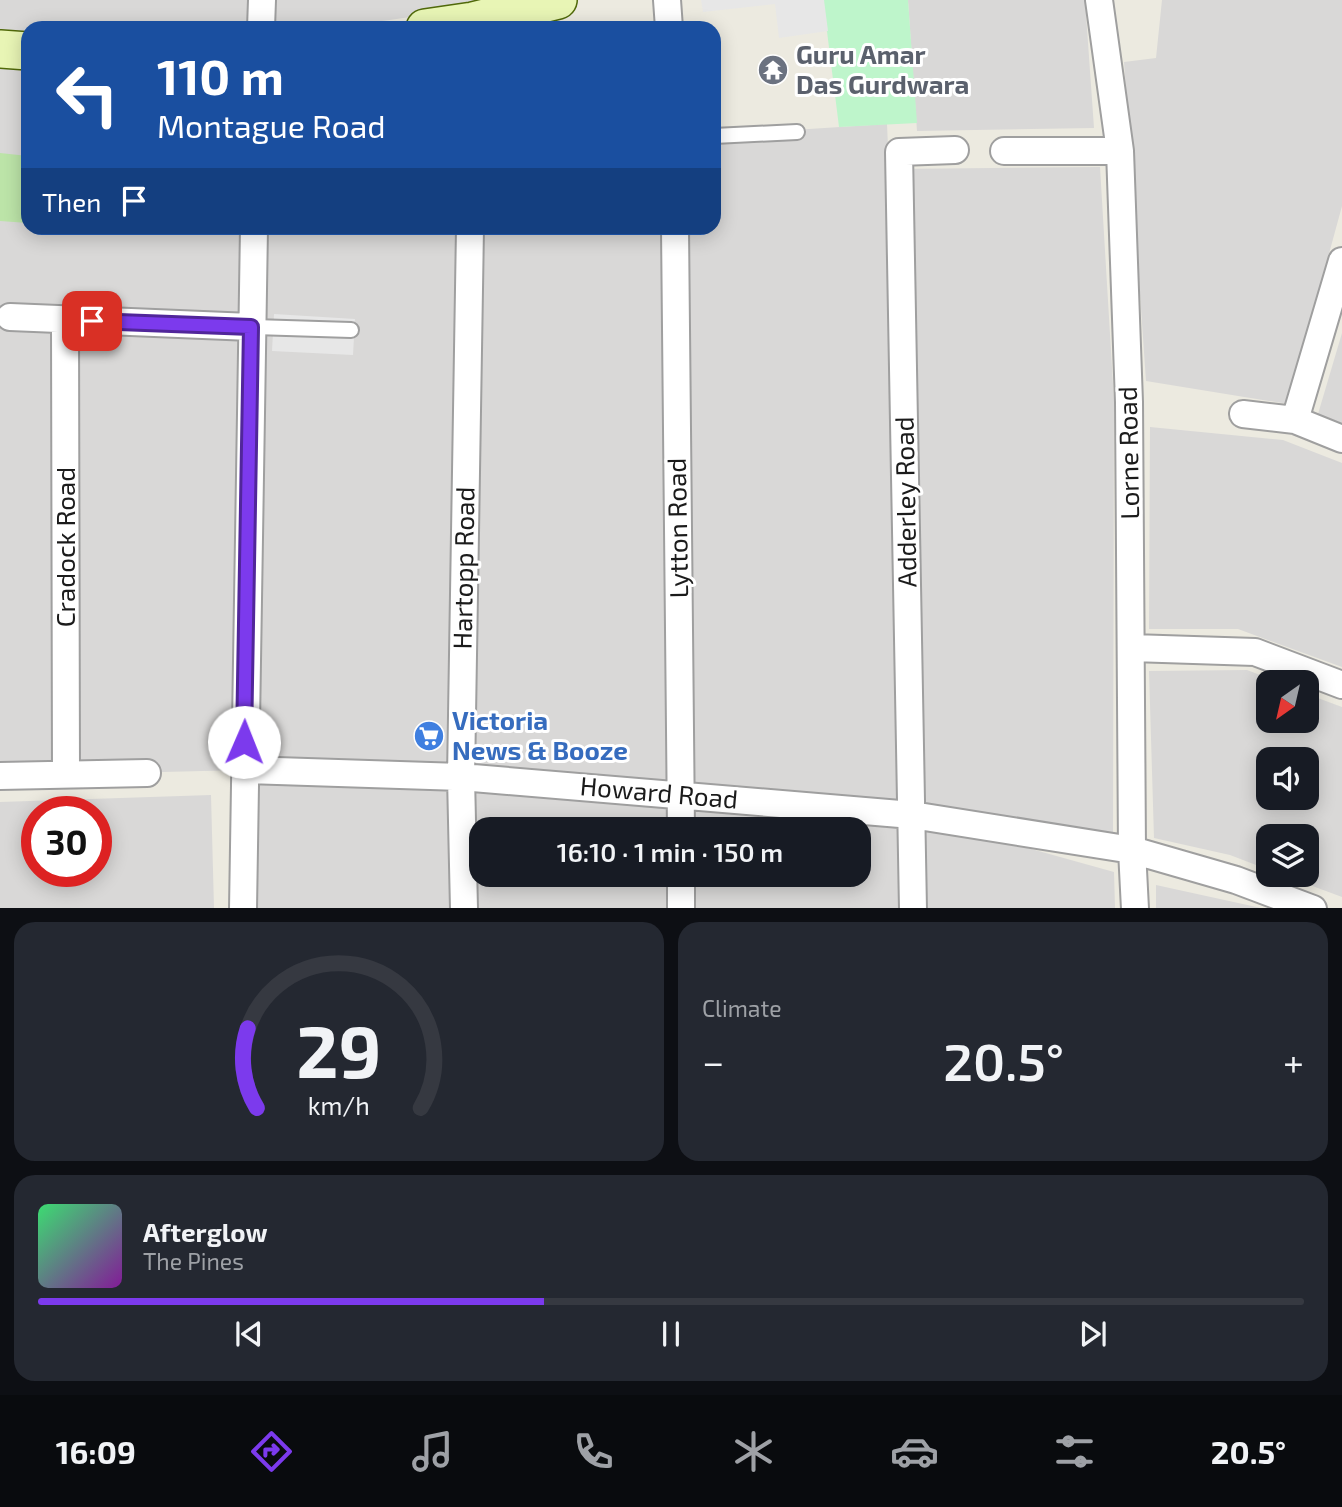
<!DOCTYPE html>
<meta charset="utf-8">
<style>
body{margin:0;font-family:"Exo 2",sans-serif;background:#242831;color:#f1f3f6;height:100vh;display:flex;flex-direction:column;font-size:26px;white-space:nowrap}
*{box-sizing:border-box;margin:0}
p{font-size:23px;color:#9ea1a6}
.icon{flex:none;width:38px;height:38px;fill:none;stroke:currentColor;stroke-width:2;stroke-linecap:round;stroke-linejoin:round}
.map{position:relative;height:908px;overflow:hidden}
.drawer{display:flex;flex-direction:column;gap:14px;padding:14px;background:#0d0f14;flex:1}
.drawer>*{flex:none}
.hud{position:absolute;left:21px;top:21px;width:700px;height:214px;border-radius:21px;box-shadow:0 4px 18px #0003;background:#1a4fa0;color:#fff;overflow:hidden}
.needle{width:46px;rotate:214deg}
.tools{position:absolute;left:1256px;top:670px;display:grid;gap:14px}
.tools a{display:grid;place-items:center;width:63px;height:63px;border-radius:14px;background:#171b24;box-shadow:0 4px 18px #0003;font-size:35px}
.speed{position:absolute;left:21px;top:796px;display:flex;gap:14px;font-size:35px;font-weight:700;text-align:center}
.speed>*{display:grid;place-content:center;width:91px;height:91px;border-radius:50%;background:#171b24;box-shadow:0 4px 18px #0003;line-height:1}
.speed .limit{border:10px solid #d22;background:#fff;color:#111}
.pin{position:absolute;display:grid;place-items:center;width:60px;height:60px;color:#fff;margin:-30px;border-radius:14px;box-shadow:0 4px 10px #0006}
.me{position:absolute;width:77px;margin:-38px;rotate:1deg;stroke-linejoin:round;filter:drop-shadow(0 0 5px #0008)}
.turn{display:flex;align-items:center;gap:24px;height:147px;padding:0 21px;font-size:32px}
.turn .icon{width:91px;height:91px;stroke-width:2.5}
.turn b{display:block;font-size:49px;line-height:60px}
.then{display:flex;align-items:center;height:66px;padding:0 21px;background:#0003;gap:14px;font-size:26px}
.big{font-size:52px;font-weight:600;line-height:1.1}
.drawer .tile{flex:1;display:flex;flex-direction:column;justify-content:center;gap:10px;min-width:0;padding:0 24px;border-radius:21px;background:#242831}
.drawer .dial{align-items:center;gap:0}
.dial svg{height:182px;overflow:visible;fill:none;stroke:#363941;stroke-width:7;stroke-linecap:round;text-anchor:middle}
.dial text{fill:#f1f3f6;stroke:none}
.song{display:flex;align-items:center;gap:21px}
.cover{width:84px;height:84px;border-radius:10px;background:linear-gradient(135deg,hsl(140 70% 55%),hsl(290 70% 35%))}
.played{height:7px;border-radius:4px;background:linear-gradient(90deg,#7c3aed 40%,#363941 40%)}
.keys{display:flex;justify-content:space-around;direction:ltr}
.heat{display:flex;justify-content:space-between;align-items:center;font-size:38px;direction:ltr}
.drawer .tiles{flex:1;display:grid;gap:14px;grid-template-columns:1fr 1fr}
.tile:last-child{grid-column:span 2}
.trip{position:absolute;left:469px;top:817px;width:402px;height:70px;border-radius:21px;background:#171b24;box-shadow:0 4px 18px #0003;font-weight:600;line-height:70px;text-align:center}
.tabs{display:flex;height:112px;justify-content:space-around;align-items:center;background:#090b0e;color:#9ea1a6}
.tabs .icon{width:49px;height:49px}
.tabs .on{color:#7c3aed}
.tabs b{font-size:32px;color:#f1f3f6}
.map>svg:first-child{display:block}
</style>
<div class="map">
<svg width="1342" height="909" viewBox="0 0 1342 909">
<rect width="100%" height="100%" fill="#eceae0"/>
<path fill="#d9d8d7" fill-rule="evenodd" d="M 0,0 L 264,0 L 263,28 L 28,28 L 28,228 L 714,228 L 714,135 L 887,124 L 889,169 L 1100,167 L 1114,401 L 1113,832 L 917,817 L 1114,872 L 1115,908 L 248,908 L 244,770 L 0,776 ZM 481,830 L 859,830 L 859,875 L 481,875 Z
M 276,0 L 504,0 L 474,8 L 333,28 L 275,28 Z
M 908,0 L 1085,0 L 1094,128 L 917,131 Z
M 1162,0 L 1342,0 L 1342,206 L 1288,404 L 1146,381 L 1124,62 L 1156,58 Z
M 1342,333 L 1342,423 L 1318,414 Z
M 1150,427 L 1283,440 L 1342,463 L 1342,667 L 1238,629 L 1149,629 Z
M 1247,670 L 1279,682 L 1269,682 L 1269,721 L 1307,721 L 1307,694 L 1342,707 L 1342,897 L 1283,875 L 1307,875 L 1307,836 L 1269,836 L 1269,870 L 1230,855 L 1154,838 L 1149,671 ZM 1269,760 L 1307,760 L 1307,798 L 1269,798 Z
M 211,795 L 214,908 L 0,908 L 0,802 ZM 96,812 L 96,872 L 37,872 L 37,812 Z
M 1156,885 L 1261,908 L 1156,908 Z"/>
<path fill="#bce4a8" d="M 0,153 L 28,156 L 28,223 L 0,221 Z"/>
<path fill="#bef5cb" d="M 823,0 L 908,0 L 917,123 L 839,127 Z"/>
<path fill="#e7e7e7" d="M 701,0 L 824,0 L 828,31 L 779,38 L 775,4 L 703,12 Z
M 274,314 L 355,319 L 353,355 L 272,351 Z"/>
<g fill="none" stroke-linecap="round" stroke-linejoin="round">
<g stroke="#9f9f9f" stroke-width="18">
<path id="lane" d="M 714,136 L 797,132
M 251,327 L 351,330"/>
</g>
<g stroke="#9f9f9f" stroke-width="30">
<path id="street" d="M 667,0 L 669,28
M 1099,0 L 1120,151 L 1129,402 L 1132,850 L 1135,909
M 261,28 L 262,0
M 1004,151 L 1120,151
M 675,228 L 681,830
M 10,317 L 251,327
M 65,321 L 66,774
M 1243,414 L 1295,420 L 1342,439
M 1295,420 L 1342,261
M 1132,648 L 1255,652 L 1342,685
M 244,770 L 461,777 L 912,815 L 1132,850 L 1236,880 L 1313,909
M 0,776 L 147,773
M 681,875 L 681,909
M 243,909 L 254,228
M 464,909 L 461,777 L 470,228
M 913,909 L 899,152 L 955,150"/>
</g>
<g stroke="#50690a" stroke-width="40">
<path id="secondary" d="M 425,28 L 473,21 L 558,0
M 0,49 L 28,51"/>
</g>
<use href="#lane" stroke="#fff" stroke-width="14"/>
<use href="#street" stroke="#fff" stroke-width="26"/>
<use href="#secondary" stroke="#e8f5b5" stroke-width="37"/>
</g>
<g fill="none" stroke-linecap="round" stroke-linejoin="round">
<g stroke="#51269a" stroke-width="18">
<path id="route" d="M 92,321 L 251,327 L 244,742"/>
</g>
<use href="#route" stroke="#7c3aed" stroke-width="12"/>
</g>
<defs>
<g id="temple-disc" transform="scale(1.575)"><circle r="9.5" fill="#6b7280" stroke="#fff"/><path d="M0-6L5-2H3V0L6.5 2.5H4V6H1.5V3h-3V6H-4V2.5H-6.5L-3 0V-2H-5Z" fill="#fff"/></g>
<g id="supermarket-disc" transform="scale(1.575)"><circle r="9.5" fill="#3f7fe0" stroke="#fff"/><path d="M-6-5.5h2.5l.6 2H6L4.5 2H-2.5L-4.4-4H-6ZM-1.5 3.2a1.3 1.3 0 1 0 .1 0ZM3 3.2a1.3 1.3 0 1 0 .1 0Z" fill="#fff"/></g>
</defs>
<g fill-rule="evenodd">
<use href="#temple-disc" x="773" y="70"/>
<use href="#supermarket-disc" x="429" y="736"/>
</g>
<g text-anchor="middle" stroke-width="6" stroke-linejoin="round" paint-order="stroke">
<g font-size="26" font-weight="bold" fill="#5b616d" stroke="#fff" text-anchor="start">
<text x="796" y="64">Guru Amar<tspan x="796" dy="30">Das Gurdwara</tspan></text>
</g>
<g font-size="26" fill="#1b1b1b" stroke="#fff">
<text transform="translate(1129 453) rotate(-91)" y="9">Lorne Road</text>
<text transform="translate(906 502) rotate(-91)" y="9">Adderley Road</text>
<text transform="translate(678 528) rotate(-91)" y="9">Lytton Road</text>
<text transform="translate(66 547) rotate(-90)" y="9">Cradock Road</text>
<text transform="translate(464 568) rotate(-89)" y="9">Hartopp Road</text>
<text transform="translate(659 793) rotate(5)" y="9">Howard Road</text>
</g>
<g font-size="26" font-weight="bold" fill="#366cbe" stroke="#fff" text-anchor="start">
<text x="452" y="730">Victoria<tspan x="452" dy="30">News &amp; Booze</tspan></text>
</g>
</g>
</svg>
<div class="tools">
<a><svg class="needle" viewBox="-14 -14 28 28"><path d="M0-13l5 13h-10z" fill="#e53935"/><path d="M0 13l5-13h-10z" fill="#9ea1a6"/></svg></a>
<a><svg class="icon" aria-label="sound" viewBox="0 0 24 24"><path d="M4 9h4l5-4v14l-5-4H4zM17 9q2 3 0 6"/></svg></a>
<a><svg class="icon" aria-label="layers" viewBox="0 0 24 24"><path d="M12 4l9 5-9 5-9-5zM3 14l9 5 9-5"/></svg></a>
</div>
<div class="speed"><div class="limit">30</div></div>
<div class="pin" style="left:92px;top:321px;background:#d93025"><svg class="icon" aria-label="arrive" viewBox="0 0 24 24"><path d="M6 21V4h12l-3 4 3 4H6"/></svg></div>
<svg class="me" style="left:244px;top:742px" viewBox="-20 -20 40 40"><circle r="19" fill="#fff"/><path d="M0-13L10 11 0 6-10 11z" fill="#7c3aed"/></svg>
<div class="trip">16:10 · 1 min · 150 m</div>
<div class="hud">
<div class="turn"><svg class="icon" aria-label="left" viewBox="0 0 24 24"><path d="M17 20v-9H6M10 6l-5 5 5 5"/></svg><div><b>110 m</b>Montague Road</div></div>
<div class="then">Then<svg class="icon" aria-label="arrive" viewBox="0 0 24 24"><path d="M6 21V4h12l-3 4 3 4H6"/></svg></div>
</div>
</div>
<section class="drawer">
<div class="tiles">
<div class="tile dial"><svg viewBox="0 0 100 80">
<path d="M14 69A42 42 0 1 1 86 69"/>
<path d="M14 69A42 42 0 0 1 10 34" stroke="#7c3aed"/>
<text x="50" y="56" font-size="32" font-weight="700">29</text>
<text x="50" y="72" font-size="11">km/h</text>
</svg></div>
<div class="tile"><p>Climate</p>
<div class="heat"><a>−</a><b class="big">20.5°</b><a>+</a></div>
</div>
<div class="tile">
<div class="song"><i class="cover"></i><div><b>Afterglow</b><p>The Pines</p></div></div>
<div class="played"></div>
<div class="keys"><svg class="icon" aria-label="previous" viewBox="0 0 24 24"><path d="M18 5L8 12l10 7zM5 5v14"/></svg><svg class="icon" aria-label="pause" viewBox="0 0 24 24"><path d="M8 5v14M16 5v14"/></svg><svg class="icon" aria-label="next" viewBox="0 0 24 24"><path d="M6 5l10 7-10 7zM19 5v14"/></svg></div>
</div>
</div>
</section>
<nav class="tabs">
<b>16:09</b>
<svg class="icon on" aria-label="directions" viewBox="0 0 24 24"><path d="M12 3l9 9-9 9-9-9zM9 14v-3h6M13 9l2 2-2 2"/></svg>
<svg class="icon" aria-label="music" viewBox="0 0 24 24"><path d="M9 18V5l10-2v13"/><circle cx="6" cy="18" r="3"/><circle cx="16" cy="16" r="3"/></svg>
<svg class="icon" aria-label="phone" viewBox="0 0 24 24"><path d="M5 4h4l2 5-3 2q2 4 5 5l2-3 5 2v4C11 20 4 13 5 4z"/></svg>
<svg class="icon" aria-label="climate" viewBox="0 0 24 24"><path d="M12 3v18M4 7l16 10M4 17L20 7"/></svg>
<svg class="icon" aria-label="car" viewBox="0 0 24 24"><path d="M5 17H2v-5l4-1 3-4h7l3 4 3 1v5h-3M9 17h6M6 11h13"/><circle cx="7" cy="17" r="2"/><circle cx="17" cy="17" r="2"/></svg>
<svg class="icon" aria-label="filters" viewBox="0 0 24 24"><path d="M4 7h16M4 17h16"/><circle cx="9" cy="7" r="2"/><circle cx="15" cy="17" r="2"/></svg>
<b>20.5°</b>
</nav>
